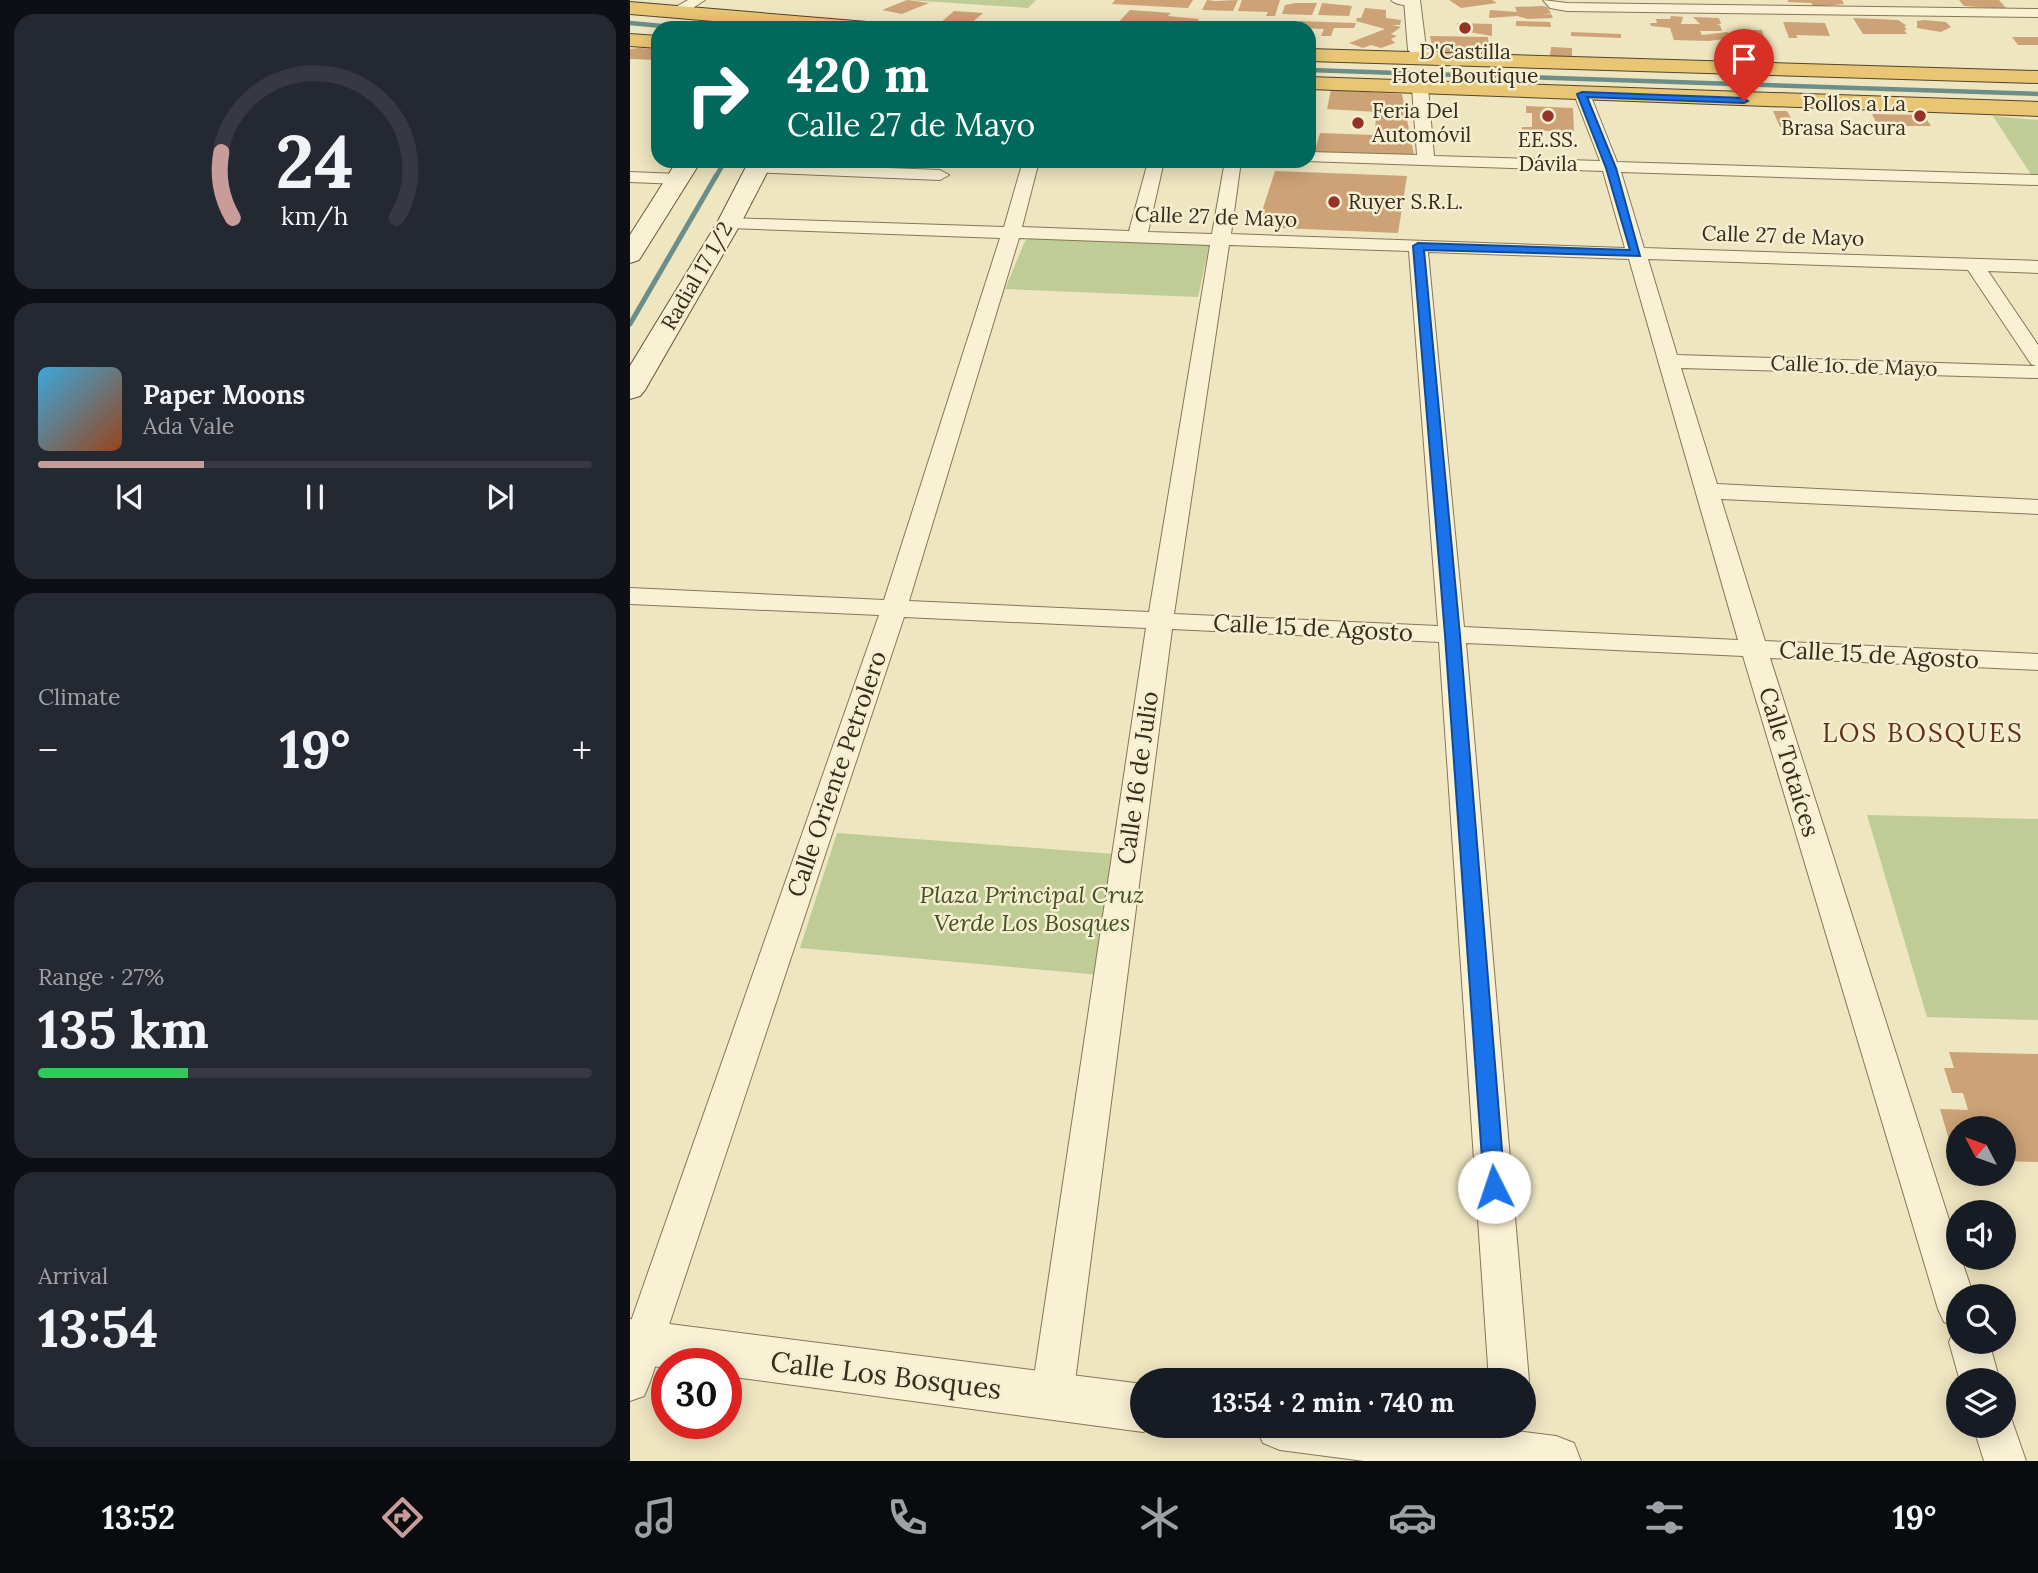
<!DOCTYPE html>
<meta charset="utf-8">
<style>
body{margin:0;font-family:Lora,serif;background:#242831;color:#f1f3f6;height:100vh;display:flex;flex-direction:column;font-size:26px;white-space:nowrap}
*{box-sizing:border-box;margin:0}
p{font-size:23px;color:#9ea1a6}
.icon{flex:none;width:38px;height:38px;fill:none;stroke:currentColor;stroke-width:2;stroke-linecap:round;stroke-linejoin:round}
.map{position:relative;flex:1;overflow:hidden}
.panel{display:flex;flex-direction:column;gap:14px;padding:14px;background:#0d0f14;width:630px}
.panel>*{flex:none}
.hud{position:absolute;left:21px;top:21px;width:665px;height:147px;border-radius:21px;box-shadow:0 4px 18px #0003;background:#00695c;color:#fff;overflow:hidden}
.needle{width:46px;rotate:311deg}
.tools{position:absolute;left:1316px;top:1116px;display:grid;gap:14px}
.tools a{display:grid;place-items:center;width:70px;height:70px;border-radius:50%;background:#171b24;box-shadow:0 4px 18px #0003;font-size:35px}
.speed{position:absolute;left:21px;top:1348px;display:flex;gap:14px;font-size:35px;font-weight:700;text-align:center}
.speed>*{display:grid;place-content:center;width:91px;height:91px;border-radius:50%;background:#171b24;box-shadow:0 4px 18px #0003;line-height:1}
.speed .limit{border:10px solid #d22;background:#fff;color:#111}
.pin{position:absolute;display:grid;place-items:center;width:60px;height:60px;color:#fff;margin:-72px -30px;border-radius:50% 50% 50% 0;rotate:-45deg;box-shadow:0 0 7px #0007}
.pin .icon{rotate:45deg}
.me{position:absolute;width:77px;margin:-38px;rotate:356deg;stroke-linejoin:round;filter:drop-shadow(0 0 5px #0008)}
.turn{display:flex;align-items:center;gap:24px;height:147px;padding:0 21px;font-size:32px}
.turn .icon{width:91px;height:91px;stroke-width:2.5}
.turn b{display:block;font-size:49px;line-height:60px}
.big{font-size:52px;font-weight:700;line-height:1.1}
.panel .widget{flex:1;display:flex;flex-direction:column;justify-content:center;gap:10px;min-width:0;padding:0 24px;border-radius:21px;background:#242831}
.panel .dial{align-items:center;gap:0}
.dial svg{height:182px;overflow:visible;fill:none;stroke:#363941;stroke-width:7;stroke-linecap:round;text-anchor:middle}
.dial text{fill:#f1f3f6;stroke:none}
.song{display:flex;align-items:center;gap:21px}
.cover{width:84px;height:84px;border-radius:10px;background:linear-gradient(135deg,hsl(200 70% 55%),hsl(20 70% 35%))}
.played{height:7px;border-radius:4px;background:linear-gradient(90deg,#c89c99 30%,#363941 30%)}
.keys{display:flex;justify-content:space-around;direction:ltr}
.heat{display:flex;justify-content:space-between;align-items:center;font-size:38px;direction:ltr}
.charge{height:10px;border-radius:5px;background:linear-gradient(90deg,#34c759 27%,#363941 0)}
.trip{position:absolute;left:500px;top:1368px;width:406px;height:70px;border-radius:35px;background:#171b24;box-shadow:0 4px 18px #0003;font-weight:700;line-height:70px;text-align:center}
.dock{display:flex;height:112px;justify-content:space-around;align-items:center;background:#090b0e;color:#9ea1a6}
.dock .icon{width:49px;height:49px}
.dock .current{color:#c89c99}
.dock b{font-size:32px;color:#f1f3f6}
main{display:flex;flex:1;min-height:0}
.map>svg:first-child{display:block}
</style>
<main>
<section class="panel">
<div class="widget dial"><svg viewBox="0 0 100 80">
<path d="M14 69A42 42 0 1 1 86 69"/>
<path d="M14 69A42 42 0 0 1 9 40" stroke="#c89c99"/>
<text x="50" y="56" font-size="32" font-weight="700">24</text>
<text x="50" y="72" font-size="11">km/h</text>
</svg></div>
<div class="widget">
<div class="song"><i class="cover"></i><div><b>Paper Moons</b><p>Ada Vale</p></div></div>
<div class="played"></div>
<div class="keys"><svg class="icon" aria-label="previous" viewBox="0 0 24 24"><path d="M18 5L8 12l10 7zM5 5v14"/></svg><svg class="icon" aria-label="pause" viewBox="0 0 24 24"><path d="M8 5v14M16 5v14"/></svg><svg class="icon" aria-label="next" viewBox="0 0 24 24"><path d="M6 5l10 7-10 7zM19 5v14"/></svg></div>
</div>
<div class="widget"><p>Climate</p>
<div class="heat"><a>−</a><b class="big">19°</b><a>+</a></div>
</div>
<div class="widget"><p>Range · 27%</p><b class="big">135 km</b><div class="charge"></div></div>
<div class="widget"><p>Arrival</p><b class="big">13:54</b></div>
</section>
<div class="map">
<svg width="1408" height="1461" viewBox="0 0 1408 1461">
<rect width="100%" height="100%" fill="#eee5c1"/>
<path fill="#c0cc95" d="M 277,0 L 406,0 L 398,8 Z
M 1363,116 L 1408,120 L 1408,176 L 1402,176 Z
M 400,238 L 570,243 L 579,246 L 568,297 L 375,289 L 395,241 Z
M 1237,815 L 1408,819 L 1408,1020 L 1297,1017 Z
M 207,833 L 498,855 L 482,976 L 170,948 Z"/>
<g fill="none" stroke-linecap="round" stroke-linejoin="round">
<path stroke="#6b8e89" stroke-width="4.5" d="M 0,23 L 32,26
M 679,70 L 1408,94
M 85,178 L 95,161"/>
<path stroke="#6b8e89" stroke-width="5" d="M 0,324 L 86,176"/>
</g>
<path fill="#cca276" d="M 277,0 L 299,3 L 272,14 L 252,10 Z
M 485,0 L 563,0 L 558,8 L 482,4 Z
M 577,0 L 585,1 L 608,0 L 603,11 L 572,10 Z
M 612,0 L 650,0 L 645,16 L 636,16 L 638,12 L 608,11 Z
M 819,0 L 862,0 L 867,3 L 831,8 Z
M 1158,0 L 1212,0 L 1214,4 L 1184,7 L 1181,3 L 1158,2 Z
M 1329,0 L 1369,0 L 1377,9 L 1334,6 Z
M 665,3 L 687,3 L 682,15 L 652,14 L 655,5 Z
M 692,3 L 722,6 L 719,16 L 688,15 Z
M 913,6 L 917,7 L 921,13 L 912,15 L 921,14 L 923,18 L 898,19 L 887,16 L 859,18 L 860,10 L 887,12 L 885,7 Z
M 735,8 L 756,10 L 756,18 L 771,20 L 770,25 L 762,25 L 771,27 L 761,34 L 767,36 L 761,39 L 765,43 L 751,48 L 741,45 L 733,48 L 719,43 L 755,29 L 726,21 L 727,18 L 731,18 Z
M 500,10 L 541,13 L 538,16 L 569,19 L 564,28 L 510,28 L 512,26 L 486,25 Z
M 324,11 L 353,13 L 338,26 L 309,24 Z
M 1041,16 L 1053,17 L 1051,24 L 1070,24 L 1063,17 L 1089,18 L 1091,24 L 1086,24 L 1090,25 L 1092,31 L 1070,31 L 1072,35 L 1097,32 L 1107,37 L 1079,41 L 1044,40 L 1040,28 L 1021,26 L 1020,23 L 1027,23 L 1026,19 L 1040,19 Z
M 1223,18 L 1268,20 L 1277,26 L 1274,26 L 1277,30 L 1274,30 L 1277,34 L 1233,34 Z
M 1294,20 L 1316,22 L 1321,27 L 1311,32 L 1287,28 L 1287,21 Z
M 670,21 L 696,22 L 726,23 L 724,28 L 704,28 L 701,36 L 691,36 L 694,29 L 667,28 Z
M 886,21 L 920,22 L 921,27 L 886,26 Z
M 1153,22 L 1195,23 L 1200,36 L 1166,35 L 1168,38 L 1159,38 Z
M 827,23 L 862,24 L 862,36 L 827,30 Z
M 1118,30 L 1132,30 L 1134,37 L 1110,36 L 1109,32 Z
M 941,32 L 991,34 L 991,38 L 941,36 Z
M 800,36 L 858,37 L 859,56 L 803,52 Z
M 1382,37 L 1408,37 L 1408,45 L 1388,45 Z
M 921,47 L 942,48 L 942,57 L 920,56 Z
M 8,48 L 28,49 L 28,60 L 0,59 L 0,49 Z
M 701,90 L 772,94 L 784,155 L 684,153 L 690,133 L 745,135 L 746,112 L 697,109 Z
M 896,106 L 943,108 L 944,132 L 892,130 L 892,127 L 902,127 L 902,113 L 896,113 Z
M 1143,111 L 1157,111 L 1166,127 L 1150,127 Z
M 1242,114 L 1294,115 L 1301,126 L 1248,126 Z
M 645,171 L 777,176 L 768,233 L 627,227 Z
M 1319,1052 L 1408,1054 L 1408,1162 L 1374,1161 L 1374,1129 L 1328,1129 L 1328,1160 L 1325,1160 L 1310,1109 L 1338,1110 L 1333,1093 L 1322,1093 L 1314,1068 L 1324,1068 Z"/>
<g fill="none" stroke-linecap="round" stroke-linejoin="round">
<g stroke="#877658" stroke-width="2">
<path id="minor" d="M 58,0 L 75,0 L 52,15 L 42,15 L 42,9 Z
M 761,0 L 788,0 L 789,1 C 783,7 767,6 761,0 Z
M 913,0 L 937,3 L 1408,9 L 1408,17 L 937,11 L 920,8 Z
M 790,83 L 798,88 L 804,156 L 970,161 L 944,94 L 952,89 L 960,94 L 987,162 L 1408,175 L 1408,185 L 991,172 L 1014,248 L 1408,261 L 1408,273 L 1358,271 L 1408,345 L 1408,378 L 1051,368 L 1087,484 L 1408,500 L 1408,514 L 1091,499 L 1135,641 L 1408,654 L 1408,670 L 1140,658 L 1328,1248 L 1328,1258 L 1331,1258 L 1344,1297 L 1328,1297 L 1328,1327 L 1314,1322 L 1308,1309 L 1113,656 L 836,643 L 899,1381 L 894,1393 L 894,1381 L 859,1381 L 809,642 L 542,629 L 443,1397 L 436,1411 L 422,1417 L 408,1411 L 401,1397 L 516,628 L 274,617 L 20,1382 L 14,1396 L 0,1401 L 0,1324 L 249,615 L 0,604 L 0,588 L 254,600 L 370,238 L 99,228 L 90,223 L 99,218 L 374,227 L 393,161 L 409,161 L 392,227 L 499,231 L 518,162 L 534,161 L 518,232 L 582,234 L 595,161 L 611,161 L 601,234 L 995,248 L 973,171 L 675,161 L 679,161 L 679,152 L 787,155 L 782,88 ZM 389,238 L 580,245 L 519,612 L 279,601 ZM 599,245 L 779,251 L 808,626 L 544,614 ZM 798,252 L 999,259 L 1108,640 L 834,627 ZM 1018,259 L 1338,270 L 1401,364 L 1406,366 L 1047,355 Z
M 127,163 L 310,170 L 319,175 L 310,180 L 121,172 L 118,168 L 121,164 Z
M 0,172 L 49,174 L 58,179 L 49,184 L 0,182 Z
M 1328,1327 L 1328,1342 L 1359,1342 L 1370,1381 L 1330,1381 L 1319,1342 L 1325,1329 Z
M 1374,1410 L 1379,1412 L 1396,1461 L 1354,1461 L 1343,1426 L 1374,1426 Z"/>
</g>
<g stroke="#877658" stroke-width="2">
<path id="tertiary" d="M 774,0 L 790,0 L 796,48 L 817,56 L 820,60 L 817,64 C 804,67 787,60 778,50 Z
M 0,1319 L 513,1384 L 513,1426 L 526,1426 L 513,1432 L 96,1376 L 96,1363 L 37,1363 L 37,1368 L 0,1363 Z
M 625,1426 L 846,1426 L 926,1436 L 944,1443 L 951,1461 L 734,1461 L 650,1450 L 633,1443 Z"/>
</g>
<g stroke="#69573c" stroke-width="2">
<path id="secondary" d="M 47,161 L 71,161 L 9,260 L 0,263 L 0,235 Z
M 119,161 L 143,161 L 111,223 L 15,390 L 10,396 L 0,399 L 0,366 L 87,223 Z"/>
</g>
<g stroke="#55432d" stroke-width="2">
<path id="trunk" d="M 0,2 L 237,22 L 247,28 L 168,28 L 0,14 Z
M 0,34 L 28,36 L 28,48 L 0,46 Z
M 679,49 L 1408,71 L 1408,83 L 679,61 Z
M 679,77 L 1408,102 L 1408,116 L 679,89 Z"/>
</g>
<use href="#minor" fill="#f9f1d4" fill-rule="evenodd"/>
<use href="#tertiary" fill="#f9f1d4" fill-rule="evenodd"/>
<use href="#secondary" fill="#f9f1d4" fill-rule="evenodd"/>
<use href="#trunk" fill="#e8c674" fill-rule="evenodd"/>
</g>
<path fill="#1a73e8" stroke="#114b97" stroke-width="2" d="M 952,92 L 1114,98 L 1118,101 L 1114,103 L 957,97 L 986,168 L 1010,256 L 794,250 L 830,635 L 875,1187 L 872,1194 L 864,1196 L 857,1194 L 854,1187 L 815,635 L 783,246 L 788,243 L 1000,250 L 976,168 L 947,94 Z"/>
<g fill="#973228" stroke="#f5eed0" stroke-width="2.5">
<circle cx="835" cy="28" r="7"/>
<circle cx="918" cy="116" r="7"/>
<circle cx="1290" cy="116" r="7"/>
<circle cx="728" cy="123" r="7"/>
<circle cx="704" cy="202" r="7"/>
</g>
<g text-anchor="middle" stroke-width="5" stroke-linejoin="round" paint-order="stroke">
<g font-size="21" fill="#372c1d" stroke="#f5eed0">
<text x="835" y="59">D'Castilla<tspan x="835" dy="24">Hotel Boutique</tspan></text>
<text x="1276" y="111" text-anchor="end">Pollos a La<tspan x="1276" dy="24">Brasa Sacura</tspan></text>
<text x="742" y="118" text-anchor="start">Feria Del<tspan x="742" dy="24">Automóvil</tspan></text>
<text x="918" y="147">EE.SS.<tspan x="918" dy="24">Dávila</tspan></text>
<text x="718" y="209" text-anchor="start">Ruyer S.R.L.</text>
</g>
<g font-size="21" fill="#372c1d" stroke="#f5eed0">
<text transform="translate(586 217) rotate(2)" y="7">Calle 27 de Mayo</text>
<text transform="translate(1153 236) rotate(2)" y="7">Calle 27 de Mayo</text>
<text transform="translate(67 276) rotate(-60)" y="7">Radial 17 1/2</text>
<text transform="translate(1224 366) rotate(2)" y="7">Calle 1o. de Mayo</text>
</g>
<g font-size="24" fill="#372c1d" stroke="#f5eed0">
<text transform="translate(683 628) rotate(3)" y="8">Calle 15 de Agosto</text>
<text transform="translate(1249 655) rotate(3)" y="8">Calle 15 de Agosto</text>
<text transform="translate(1159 762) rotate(73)" y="8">Calle Totaíces</text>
<text transform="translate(207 774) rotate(-71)" y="8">Calle Oriente Petrolero</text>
<text transform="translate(508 778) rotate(-82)" y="8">Calle 16 de Julio</text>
</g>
<g font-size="24" font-style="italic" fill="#435323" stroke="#f5eed0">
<text x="402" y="903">Plaza Principal Cruz<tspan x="402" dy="28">Verde Los Bosques</tspan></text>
</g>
<g font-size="26" letter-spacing="2" fill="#64321c" stroke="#f5eed0">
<text x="1293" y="742">LOS BOSQUES</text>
</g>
<g font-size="28" fill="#372c1d" stroke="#f5eed0">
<text transform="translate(256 1375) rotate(7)" y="10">Calle Los Bosques</text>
</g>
</g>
</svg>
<div class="tools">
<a><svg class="needle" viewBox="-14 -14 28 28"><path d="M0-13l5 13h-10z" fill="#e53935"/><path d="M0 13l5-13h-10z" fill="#9ea1a6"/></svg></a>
<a><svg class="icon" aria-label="sound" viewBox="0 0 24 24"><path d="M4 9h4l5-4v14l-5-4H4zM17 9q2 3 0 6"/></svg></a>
<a><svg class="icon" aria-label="search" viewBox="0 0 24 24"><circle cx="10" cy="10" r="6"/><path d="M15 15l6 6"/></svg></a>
<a><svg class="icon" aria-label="layers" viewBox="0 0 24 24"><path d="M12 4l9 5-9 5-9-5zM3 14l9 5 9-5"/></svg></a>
</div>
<div class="speed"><div class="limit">30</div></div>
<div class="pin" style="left:1114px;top:101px;background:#d93025"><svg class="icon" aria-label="arrive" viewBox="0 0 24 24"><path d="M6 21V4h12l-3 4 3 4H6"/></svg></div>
<svg class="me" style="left:864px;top:1187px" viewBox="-20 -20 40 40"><circle r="19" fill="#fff"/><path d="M0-13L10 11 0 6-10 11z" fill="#1a73e8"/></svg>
<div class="trip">13:54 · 2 min · 740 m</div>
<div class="hud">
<div class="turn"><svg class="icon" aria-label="right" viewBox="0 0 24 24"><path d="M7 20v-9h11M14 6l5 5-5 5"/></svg><div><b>420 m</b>Calle 27 de Mayo</div></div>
</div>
</div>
</main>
<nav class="dock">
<b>13:52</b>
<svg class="icon current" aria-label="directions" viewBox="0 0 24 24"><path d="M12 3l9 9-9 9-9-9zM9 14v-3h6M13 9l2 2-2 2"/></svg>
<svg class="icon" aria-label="music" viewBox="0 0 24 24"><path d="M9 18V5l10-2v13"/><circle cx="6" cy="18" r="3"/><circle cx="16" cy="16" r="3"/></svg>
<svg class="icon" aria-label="phone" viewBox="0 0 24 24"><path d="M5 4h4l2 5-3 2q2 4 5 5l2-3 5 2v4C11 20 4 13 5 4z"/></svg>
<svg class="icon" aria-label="climate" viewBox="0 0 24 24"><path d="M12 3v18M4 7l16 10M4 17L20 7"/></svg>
<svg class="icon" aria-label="car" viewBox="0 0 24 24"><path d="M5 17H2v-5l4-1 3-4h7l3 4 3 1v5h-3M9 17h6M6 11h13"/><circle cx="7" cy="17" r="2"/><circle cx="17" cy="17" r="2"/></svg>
<svg class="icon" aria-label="filters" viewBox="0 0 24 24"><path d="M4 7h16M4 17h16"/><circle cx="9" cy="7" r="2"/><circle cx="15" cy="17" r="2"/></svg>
<b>19°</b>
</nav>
